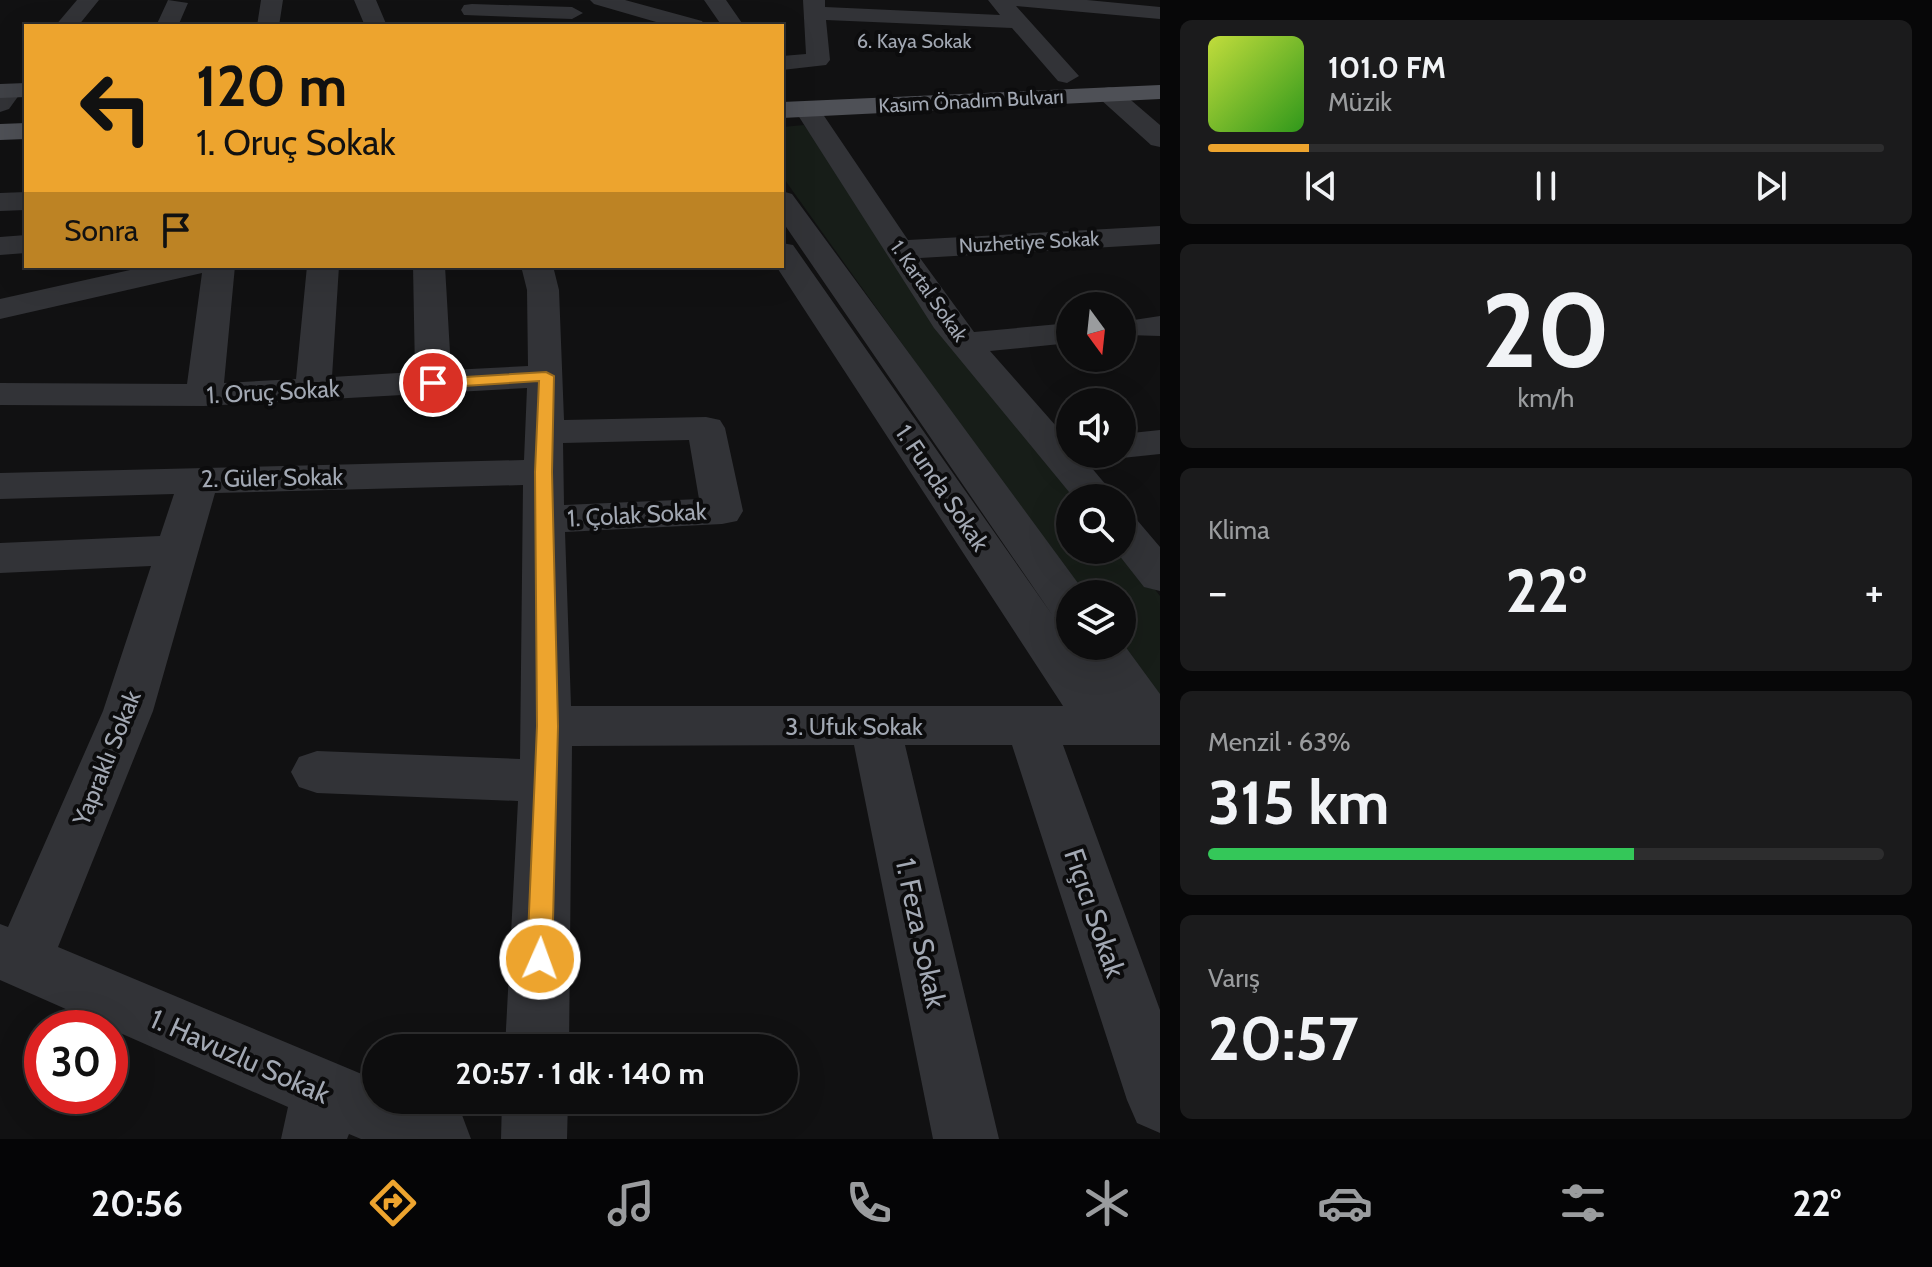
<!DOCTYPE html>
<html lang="tr">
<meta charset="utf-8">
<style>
body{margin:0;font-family:Cabin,sans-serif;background:#1b1b1c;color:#f1f3f6;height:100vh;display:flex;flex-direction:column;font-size:30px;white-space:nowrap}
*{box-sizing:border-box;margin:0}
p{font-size:26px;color:#9a9c9e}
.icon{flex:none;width:44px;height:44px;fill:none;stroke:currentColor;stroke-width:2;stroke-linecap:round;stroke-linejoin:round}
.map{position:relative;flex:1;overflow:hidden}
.details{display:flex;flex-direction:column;gap:20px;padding:20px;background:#070708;width:772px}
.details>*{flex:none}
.top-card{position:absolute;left:24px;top:24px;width:760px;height:244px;border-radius:0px;box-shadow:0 8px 32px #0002,0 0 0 2px #2d2d2e;background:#eda42e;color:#111;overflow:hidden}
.needle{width:52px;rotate:165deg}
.fabs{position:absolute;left:1056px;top:292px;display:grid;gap:16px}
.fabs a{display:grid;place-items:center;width:80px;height:80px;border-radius:50%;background:#0d0d0e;box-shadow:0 8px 32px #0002,0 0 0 2px #2d2d2e;font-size:40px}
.speed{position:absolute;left:24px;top:1010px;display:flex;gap:16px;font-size:40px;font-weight:700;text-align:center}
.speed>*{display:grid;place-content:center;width:104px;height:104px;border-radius:50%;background:#0d0d0e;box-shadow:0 8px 32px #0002,0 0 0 2px #2d2d2e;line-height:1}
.speed .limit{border:12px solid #d22;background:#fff;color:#111}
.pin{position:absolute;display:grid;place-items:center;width:68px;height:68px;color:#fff;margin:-34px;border:4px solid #fff;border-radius:50%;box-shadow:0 2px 8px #0007}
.me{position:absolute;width:88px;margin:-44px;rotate:2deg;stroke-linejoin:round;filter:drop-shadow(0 0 6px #0008)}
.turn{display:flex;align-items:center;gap:28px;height:168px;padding:0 40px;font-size:36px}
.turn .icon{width:104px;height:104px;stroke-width:2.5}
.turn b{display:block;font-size:56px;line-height:68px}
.then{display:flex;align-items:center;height:76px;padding:0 40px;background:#0003;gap:16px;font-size:30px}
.big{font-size:60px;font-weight:700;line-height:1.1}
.details .tile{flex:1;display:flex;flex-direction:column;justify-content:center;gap:12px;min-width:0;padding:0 28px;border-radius:12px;background:#1b1b1c}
.details .dial{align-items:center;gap:0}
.dial b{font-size:104px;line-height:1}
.song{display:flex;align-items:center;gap:24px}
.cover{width:96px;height:96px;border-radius:12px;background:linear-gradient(135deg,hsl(70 70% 55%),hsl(110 70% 35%))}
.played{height:8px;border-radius:4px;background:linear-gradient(90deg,#eda42e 15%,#2d2d2e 15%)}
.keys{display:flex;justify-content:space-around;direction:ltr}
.heat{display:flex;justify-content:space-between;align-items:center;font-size:44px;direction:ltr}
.charge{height:12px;border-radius:6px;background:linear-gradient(90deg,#34c759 63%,#2d2d2e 0)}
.trip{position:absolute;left:362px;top:1034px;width:436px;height:80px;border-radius:40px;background:#0d0d0e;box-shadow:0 8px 32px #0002,0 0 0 2px #2d2d2e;font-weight:700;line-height:80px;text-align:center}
.tabs{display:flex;height:128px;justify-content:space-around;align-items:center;background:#050506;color:#9a9c9e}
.tabs .icon{width:56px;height:56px}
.tabs .active{color:#eda42e}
.tabs b{font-size:36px;color:#f1f3f6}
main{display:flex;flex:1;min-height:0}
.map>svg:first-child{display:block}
</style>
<main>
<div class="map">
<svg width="1160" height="1139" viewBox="0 0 1160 1139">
<rect width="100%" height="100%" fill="#111112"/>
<path fill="#171d18" d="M 804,125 L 1083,498 L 1070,498 L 1070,550 L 1122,547 L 1160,596 L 1160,697 L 1122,646 L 1122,594 L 1081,594 L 782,176 L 782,127 Z"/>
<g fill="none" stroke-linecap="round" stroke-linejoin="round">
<path fill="#323337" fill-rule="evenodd" d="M 77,0 L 99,0 L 78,26 L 55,26 Z
M 168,0 L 188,3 L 178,26 L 156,26 Z
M 261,0 L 283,0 L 279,26 L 257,26 Z
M 354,0 L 376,0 L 387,26 L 365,26 Z
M 590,0 L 625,0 L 702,21 L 705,26 L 670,26 L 594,4 Z
M 704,0 L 726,0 L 744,26 L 722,26 Z
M 803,0 L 825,0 L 825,7 L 1000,15 L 988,0 L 1087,0 L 1160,7 L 1160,19 L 1016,6 L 1079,76 L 1067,83 L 1058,81 L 1012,28 L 826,20 L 830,60 L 826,65 L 782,70 L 782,56 L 806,54 Z
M 472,4 L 572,7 L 583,13 L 572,19 L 464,15 L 461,10 L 464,5 Z
M 10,84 L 22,91 L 9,109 L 0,112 L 0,87 Z
M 1109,87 L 1118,89 L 1160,125 L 1160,147 L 1151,145 L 1100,99 L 1097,94 L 1100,89 Z
M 807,101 L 816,104 L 908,240 L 1160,226 L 1160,244 L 920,258 L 974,332 L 1070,323 L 1070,343 L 990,351 L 1070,442 L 1070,454 L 1080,454 L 1117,498 L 1074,498 L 934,328 L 794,109 Z
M 782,191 L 792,194 L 1086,594 L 1070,594 L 1070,622 L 1054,617 L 1070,640 L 1070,646 L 1081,656 L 1075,646 L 1122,646 L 1122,642 L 1160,694 L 1160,745 L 1063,745 L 1160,1010 L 1160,1133 L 1137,1123 L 1127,1100 L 1012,745 L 905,745 L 999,1139 L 933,1139 L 854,745 L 572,746 L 569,1048 L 505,1048 L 518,801 L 317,793 L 299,787 L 291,772 L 299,757 L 317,751 L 520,759 L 523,485 L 215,493 L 153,711 L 58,947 L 376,1080 L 376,1100 L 425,1100 L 462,1115 L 471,1139 L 361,1139 L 349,1134 L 347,1139 L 281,1139 L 288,1107 L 0,980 L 0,924 L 8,927 L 103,711 L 151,566 L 0,573 L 0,543 L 160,536 L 174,494 L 0,499 L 0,473 L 524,460 L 527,388 L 204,406 L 0,405 L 0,383 L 187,384 L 202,273 L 0,319 L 0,299 L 148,266 L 235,266 L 224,383 L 296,379 L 307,266 L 339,266 L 332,377 L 415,372 L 413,266 L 445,266 L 451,370 L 528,366 L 527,290 L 521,266 L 553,266 L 559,290 L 564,420 L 706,417 L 720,420 L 725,428 L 743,511 L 737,521 L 722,524 L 565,532 L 571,706 L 1063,706 L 776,266 L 782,266 L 782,243 L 793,245 L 1053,616 L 782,221 ZM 689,440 L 699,499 L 564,505 L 563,443 Z
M 26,192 L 26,210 L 0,211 L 0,193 Z
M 26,235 L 26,253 L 0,255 L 0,237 Z
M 1160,316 L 1160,336 L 1127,335 L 1122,328 L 1127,321 Z
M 1111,358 L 1106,367 L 1093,370 L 1080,367 L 1075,359 Z
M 1160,430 L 1160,454 L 1122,458 L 1108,454 L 1122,454 L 1122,434 Z
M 1122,516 L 1137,520 L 1160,547 L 1160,591 L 1144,587 L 1115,550 L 1122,550 Z
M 502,1100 L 568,1100 L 567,1139 L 501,1139 Z"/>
<path fill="#404247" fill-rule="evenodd" d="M 26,83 L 26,97 L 0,98 L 0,84 Z"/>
<path fill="#4e5056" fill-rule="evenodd" d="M 1160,85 L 1160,99 L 782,118 L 782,102 Z
M 26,123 L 26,139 L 0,140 L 0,124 Z"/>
</g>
<path fill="#eda42e" stroke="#9a6b1e" stroke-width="2" d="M 546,372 L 554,376 L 552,472 L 558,726 L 552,959 L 549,967 L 540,970 L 531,967 L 527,959 L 537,726 L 535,472 L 539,381 L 433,388 L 425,383 L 433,379 Z"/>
<g text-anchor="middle" stroke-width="8" stroke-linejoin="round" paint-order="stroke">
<g font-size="20" fill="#a2a8b3" stroke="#0c0c0d">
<text x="914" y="48">6. Kaya Sokak</text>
<text transform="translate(971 101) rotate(-3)" y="7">Kasım Önadım Bulvarı</text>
<text transform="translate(1029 242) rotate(-3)" y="7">Nuzhetiye Sokak</text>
<text transform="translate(929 291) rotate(55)" y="7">1. Kartal Sokak</text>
</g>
<g font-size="24" fill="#a2a8b3" stroke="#0c0c0d">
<text transform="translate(273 392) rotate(-3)" y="8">1. Oruç Sokak</text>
<text transform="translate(272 478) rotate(-1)" y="8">2. Güler Sokak</text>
<text transform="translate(942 488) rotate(56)" y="8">1. Funda Sokak</text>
<text transform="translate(637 515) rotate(-3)" y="8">1. Çolak Sokak</text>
<text x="854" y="735">3. Ufuk Sokak</text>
<text transform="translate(107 758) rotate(-68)" y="8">Yapraklı Sokak</text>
</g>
<g font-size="28" fill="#a2a8b3" stroke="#0c0c0d">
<text transform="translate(1095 913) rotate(71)" y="10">Fıçıcı Sokak</text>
<text transform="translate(921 933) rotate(78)" y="10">1. Feza Sokak</text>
<text transform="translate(240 1056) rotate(24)" y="10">1. Havuzlu Sokak</text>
</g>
</g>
</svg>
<div class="fabs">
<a><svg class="needle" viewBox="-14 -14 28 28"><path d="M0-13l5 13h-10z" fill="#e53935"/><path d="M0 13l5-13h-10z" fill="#9a9c9e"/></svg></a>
<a><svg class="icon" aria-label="sound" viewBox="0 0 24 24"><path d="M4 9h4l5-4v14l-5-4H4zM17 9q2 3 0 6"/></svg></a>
<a><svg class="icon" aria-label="search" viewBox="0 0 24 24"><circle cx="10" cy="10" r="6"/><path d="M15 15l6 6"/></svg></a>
<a><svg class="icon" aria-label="layers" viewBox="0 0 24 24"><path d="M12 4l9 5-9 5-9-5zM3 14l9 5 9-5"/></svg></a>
</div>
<div class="speed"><div class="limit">30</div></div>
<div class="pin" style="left:433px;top:383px;background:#d93025"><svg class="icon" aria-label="arrive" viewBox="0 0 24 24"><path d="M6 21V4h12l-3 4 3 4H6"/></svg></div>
<svg class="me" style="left:540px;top:959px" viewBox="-20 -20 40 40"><circle r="17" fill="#eda42e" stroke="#fff" stroke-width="3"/><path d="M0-11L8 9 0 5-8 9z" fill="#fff"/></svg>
<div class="trip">20:57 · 1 dk · 140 m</div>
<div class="top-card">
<div class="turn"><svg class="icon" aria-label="left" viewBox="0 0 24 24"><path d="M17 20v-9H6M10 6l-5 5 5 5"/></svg><div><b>120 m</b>1. Oruç Sokak</div></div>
<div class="then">Sonra<svg class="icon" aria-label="arrive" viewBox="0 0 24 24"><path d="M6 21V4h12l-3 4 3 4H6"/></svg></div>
</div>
</div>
<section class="details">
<div class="tile">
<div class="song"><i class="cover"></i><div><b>101.0 FM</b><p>Müzik</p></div></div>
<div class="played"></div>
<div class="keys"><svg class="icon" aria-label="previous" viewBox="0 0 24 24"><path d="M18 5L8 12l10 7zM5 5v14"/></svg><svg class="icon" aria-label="pause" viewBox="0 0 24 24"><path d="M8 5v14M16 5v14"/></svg><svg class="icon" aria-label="next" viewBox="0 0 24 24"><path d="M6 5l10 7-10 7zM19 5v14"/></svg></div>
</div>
<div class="tile dial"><b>20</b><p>km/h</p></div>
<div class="tile"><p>Klima</p>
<div class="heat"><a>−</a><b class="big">22°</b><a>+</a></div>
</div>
<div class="tile"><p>Menzil · 63%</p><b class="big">315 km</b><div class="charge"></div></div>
<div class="tile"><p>Varış</p><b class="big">20:57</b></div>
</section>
</main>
<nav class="tabs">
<b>20:56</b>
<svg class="icon active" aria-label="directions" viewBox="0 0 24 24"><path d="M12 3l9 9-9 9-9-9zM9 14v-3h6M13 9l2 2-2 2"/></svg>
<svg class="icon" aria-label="music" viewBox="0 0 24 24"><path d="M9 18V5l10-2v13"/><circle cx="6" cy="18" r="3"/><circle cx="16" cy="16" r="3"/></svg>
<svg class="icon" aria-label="phone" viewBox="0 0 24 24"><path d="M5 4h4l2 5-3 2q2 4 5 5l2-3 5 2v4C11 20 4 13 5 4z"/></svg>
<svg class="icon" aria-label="climate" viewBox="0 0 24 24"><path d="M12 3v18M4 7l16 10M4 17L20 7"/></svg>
<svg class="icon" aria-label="car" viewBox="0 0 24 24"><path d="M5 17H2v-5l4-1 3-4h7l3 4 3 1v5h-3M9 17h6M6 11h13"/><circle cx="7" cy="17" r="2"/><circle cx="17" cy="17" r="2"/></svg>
<svg class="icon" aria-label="filters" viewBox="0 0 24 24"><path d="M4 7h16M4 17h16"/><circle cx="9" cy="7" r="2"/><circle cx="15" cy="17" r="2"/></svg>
<b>22°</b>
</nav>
